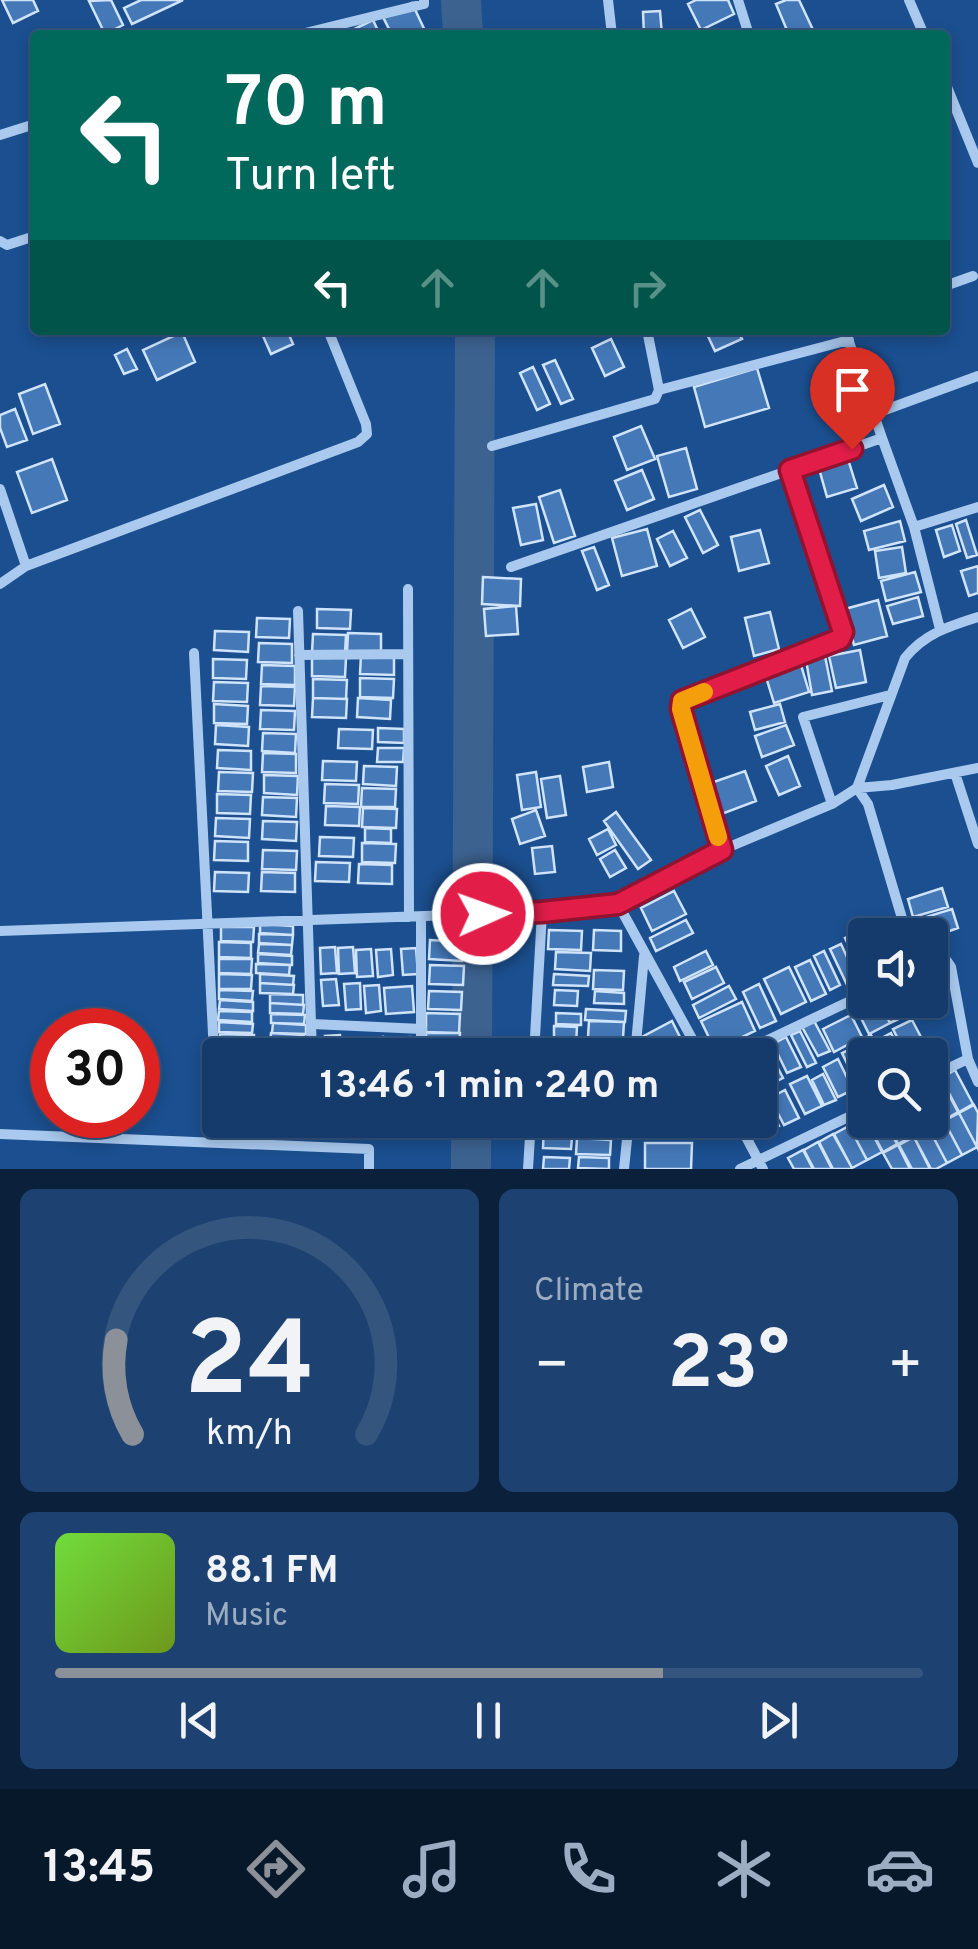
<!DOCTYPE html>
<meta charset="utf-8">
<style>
body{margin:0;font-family:Overpass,sans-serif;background:#1d4271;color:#f1f3f6;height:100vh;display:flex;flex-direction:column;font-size:38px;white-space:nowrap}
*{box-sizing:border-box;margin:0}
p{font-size:32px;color:#9dadc1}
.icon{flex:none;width:55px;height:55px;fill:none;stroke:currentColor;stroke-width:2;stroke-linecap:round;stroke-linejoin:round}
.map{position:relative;height:1169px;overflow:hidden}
.sheet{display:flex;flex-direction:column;gap:20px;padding:20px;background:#0b203b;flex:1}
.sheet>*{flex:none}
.guide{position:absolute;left:30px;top:30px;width:920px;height:305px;border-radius:10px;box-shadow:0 5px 15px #0003,0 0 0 2px #33557e;background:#00695c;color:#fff;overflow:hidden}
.fabs{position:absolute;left:848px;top:918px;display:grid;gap:20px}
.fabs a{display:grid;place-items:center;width:100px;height:100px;border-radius:10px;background:#143b6b;box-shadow:0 5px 15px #0003,0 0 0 2px #33557e;font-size:50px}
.speed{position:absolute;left:30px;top:1008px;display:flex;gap:20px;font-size:50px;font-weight:700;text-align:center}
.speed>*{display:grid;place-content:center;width:130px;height:130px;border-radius:50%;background:#143b6b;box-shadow:0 5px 15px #0003,0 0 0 2px #33557e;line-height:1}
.speed .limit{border:15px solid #d22;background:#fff;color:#111}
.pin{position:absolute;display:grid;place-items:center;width:85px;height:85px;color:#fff;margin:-102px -42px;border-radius:50% 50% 50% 0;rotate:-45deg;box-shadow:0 0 10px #0007}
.pin .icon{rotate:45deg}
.me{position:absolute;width:110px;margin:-55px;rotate:88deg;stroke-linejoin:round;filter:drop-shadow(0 0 8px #0008)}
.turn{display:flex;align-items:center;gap:35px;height:210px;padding:0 30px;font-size:45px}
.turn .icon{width:130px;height:130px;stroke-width:2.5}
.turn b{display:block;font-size:70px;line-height:85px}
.lanes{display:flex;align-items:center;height:95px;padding:0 30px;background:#0003;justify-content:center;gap:50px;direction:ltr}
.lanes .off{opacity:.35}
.big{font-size:75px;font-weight:700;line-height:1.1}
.sheet .widget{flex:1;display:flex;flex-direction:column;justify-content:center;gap:15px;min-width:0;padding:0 35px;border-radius:15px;background:#1d4271}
.sheet .dial{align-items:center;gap:0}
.dial svg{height:260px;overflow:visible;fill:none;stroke:#33557e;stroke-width:7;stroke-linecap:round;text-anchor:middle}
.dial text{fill:#f1f3f6;stroke:none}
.song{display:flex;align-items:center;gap:30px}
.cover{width:120px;height:120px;border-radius:15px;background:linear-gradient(135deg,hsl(100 70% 55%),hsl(80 70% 35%))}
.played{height:10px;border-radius:5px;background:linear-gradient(90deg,#8c9099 70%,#33557e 70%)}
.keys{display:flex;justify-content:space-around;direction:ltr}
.heat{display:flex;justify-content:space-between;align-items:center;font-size:55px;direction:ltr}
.sheet .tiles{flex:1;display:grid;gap:20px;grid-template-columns:1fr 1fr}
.widget:last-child{grid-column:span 2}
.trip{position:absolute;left:202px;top:1038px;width:575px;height:100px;border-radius:10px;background:#143b6b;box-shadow:0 5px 15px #0003,0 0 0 2px #33557e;font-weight:700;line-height:100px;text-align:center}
.tabs{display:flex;height:160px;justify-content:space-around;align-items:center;background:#08182b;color:#9dadc1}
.tabs .icon{width:70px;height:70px}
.tabs .selected{color:#8c9099}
.tabs b{font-size:45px;color:#f1f3f6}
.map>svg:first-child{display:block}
</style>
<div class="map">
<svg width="978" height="1169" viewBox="0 0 978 1169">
<rect width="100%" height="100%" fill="#1b4f8f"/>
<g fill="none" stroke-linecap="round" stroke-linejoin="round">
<path stroke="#3c6290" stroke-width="40" d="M 461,0 L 463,35
M 472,1055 L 475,330
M 471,1169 L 471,1120"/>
</g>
<path fill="#4478b7" stroke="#cfe3fa" stroke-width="2.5" d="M 2,0 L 33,0 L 38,11 L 13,23 Z
M 111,0 L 123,25 L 105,34 L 89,1 Z
M 141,0 L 183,0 L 132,24 L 124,8 Z
M 696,0 L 728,0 L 734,14 L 701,30 L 688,4 Z
M 786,0 L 799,0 L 815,34 L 789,35 L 776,4 Z
M 412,3 L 427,35 L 392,35 L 383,17 Z
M 660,11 L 662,35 L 644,35 L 643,12 Z
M 373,20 L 380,35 L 352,35 L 350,31 Z
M 277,330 L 287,330 L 293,344 L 271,354 L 263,336 Z
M 705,330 L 737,330 L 742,339 L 715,351 Z
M 182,332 L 195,362 L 157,380 L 143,350 Z
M 611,339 L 624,367 L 605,376 L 592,348 Z
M 127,349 L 137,369 L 124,374 L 115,355 Z
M 555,360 L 573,399 L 561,404 L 543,365 Z
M 533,367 L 550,404 L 537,410 L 520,373 Z
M 757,368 L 769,408 L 705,427 L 694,387 Z
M 45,384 L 60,424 L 33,434 L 19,394 Z
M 15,409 L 27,440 L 7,447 L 0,428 L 0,415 Z
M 641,426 L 655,459 L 627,470 L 614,437 Z
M 686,448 L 697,489 L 669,497 L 657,456 Z
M 847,456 L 857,488 L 827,497 L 818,465 Z
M 52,459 L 67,500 L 32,513 L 17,472 Z
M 642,470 L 654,499 L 627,510 L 615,481 Z
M 884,485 L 893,507 L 861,521 L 852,499 Z
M 560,490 L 575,536 L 554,543 L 539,497 Z
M 536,504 L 543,540 L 521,545 L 513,508 Z
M 700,510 L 718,545 L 703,553 L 685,517 Z
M 966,520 L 977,555 L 967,558 L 956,524 Z
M 900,521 L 905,541 L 869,550 L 864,531 Z
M 952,525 L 960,551 L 944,557 L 936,530 Z
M 647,529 L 657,566 L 622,576 L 612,538 Z
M 760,530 L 769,563 L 739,571 L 731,537 Z
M 673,531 L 687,558 L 670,566 L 657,539 Z
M 594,547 L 609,585 L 597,590 L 582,551 Z
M 902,547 L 906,573 L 879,578 L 875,551 Z
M 978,566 L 978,593 L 969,596 L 961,571 Z
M 915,572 L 921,592 L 886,601 L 881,581 Z
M 483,577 L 521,579 L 520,606 L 482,604 Z
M 918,597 L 923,616 L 893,624 L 887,606 Z
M 878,600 L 887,636 L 854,645 L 845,609 Z
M 516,606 L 518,634 L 486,636 L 484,609 Z
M 317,609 L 351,610 L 350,629 L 317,628 Z
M 691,609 L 705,637 L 683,648 L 669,620 Z
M 770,612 L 779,649 L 754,656 L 745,618 Z
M 257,618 L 290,619 L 289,638 L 256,637 Z
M 215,631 L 249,632 L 248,652 L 214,650 Z
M 348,633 L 381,634 L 381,653 L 347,652 Z
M 313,634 L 346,635 L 345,654 L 312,653 Z
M 259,643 L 292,644 L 292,663 L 258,662 Z
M 860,650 L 866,682 L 836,688 L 829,656 Z
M 361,655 L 394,656 L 394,675 L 360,674 Z
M 825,656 L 832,691 L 812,695 L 806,660 Z
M 312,657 L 346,658 L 345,677 L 312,676 Z
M 213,659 L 247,660 L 246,679 L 213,678 Z
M 262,665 L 295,666 L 295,685 L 261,684 Z
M 801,665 L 809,692 L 774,703 L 766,677 Z
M 360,678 L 394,679 L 393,698 L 360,697 Z
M 313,679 L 347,680 L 346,699 L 313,698 Z
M 214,682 L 248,683 L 247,702 L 213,701 Z
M 261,686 L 295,687 L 294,706 L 260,705 Z
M 313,698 L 347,699 L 346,718 L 312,717 Z
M 358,698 L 391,700 L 390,719 L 357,717 Z
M 214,704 L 248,706 L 247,724 L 214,723 Z
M 780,704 L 785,722 L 755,730 L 750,712 Z
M 261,710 L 295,711 L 294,730 L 260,729 Z
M 216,725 L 249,727 L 248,746 L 215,744 Z
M 786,725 L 794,745 L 762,757 L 755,736 Z
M 378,728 L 404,729 L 404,743 L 378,742 Z
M 339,729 L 373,730 L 372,749 L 338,748 Z
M 263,733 L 296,734 L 295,753 L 262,751 Z
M 378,748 L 404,748 L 403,762 L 377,762 Z
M 218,750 L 251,751 L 251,770 L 217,768 Z
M 263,753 L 296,754 L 296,773 L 262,772 Z
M 788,756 L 800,786 L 779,795 L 766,766 Z
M 323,761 L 357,762 L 356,781 L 322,780 Z
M 609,762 L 613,787 L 587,792 L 583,767 Z
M 364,766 L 397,767 L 396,786 L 363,784 Z
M 745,771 L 756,801 L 719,815 L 708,784 Z
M 219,772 L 253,773 L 252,792 L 218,791 Z
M 536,772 L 541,807 L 522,810 L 517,775 Z
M 264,775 L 298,776 L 297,795 L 264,793 Z
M 560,776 L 566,815 L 547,818 L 541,779 Z
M 325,784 L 359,785 L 358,804 L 324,803 Z
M 362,788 L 396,789 L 395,807 L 361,807 Z
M 217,794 L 251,795 L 250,814 L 217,813 Z
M 263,797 L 297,798 L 296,817 L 262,815 Z
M 326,806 L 360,807 L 359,826 L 325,825 Z
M 363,808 L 397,809 L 396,828 L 362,827 Z
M 536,810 L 545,836 L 520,844 L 512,819 Z
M 616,812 L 651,860 L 638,869 L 604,821 Z
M 216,818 L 250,819 L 249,838 L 215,836 Z
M 263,821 L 297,822 L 296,841 L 262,839 Z
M 365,828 L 391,829 L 391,843 L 365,842 Z
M 608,829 L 616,845 L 597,855 L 589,839 Z
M 320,837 L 354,838 L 353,857 L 319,856 Z
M 215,841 L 248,842 L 248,861 L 214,860 Z
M 362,843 L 396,844 L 395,863 L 362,862 Z
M 552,846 L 555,872 L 535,874 L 532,848 Z
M 263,850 L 297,851 L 296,870 L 262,869 Z
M 615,850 L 626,868 L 610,877 L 600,859 Z
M 316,862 L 350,863 L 349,882 L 315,881 Z
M 359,864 L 392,865 L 392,884 L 358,883 Z
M 215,872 L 249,873 L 248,892 L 214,891 Z
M 262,872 L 295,873 L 295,892 L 261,891 Z
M 942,888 L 948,907 L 913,917 L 908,899 Z
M 674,891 L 686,914 L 652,931 L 641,908 Z
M 952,909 L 958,928 L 930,938 L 930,935 L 917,935 L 913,921 Z
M 686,920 L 693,933 L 656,951 L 650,938 Z
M 260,924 L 293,926 L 293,935 L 260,933 Z
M 221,927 L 254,927 L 253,942 L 221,941 Z
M 549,930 L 582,931 L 581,950 L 548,949 Z
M 594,930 L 621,931 L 621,951 L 593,950 Z
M 861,930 L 865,939 L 863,975 L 845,938 Z
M 259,934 L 293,935 L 292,945 L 259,943 Z
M 430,940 L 463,942 L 462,961 L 429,959 Z
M 219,942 L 251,943 L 251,958 L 219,957 Z
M 259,944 L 292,945 L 291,955 L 258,953 Z
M 841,944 L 858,981 L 848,987 L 830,949 Z
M 335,947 L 337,973 L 321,974 L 320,948 Z
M 353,947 L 355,973 L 339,974 L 338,948 Z
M 416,948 L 418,974 L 403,975 L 401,949 Z
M 371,949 L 373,976 L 357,977 L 356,950 Z
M 391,949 L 393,975 L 378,977 L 376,950 Z
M 706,951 L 713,965 L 680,981 L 674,967 Z
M 824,951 L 840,985 L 830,990 L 814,956 Z
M 556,952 L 591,953 L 590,971 L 555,969 Z
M 258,954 L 292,956 L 292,965 L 258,963 Z
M 219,959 L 252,959 L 251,974 L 219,973 Z
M 810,960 L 826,994 L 811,1001 L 795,967 Z
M 256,964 L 290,965 L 289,975 L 256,973 Z
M 941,964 L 951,982 L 930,992 L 930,969 Z
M 430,965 L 464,966 L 463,985 L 429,984 Z
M 716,967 L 724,983 L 692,999 L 684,982 Z
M 789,967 L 806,1002 L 781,1014 L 764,979 Z
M 594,970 L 624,971 L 623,990 L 593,989 Z
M 219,974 L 252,975 L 251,989 L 219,989 Z
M 260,974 L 294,976 L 293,985 L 260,983 Z
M 554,974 L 589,976 L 588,986 L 553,985 Z
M 336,979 L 339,1005 L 323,1006 L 321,980 Z
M 260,983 L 294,985 L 293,994 L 260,993 Z
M 360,983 L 361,1009 L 346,1010 L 344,984 Z
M 759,984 L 776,1021 L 760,1028 L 743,992 Z
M 379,985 L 381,1011 L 366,1013 L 364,986 Z
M 412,986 L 414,1012 L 386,1014 L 384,988 Z
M 729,986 L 736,999 L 699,1018 L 693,1005 Z
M 219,990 L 253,991 L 252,1001 L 219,999 Z
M 555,990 L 578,991 L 577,1006 L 554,1005 Z
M 429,991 L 462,992 L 461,1010 L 428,1009 Z
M 595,991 L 624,993 L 624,1004 L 594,1003 Z
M 270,994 L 303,995 L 303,1005 L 270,1003 Z
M 220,1000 L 253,1002 L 253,1011 L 219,1009 Z
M 871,1000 L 878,1000 L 890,1023 L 869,1034 L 856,1008 Z
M 878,1000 L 892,1000 L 901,1018 L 890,1023 Z
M 742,1002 L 755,1031 L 715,1050 L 701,1021 Z
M 270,1003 L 304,1005 L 303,1014 L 270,1013 Z
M 586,1009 L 626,1011 L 625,1022 L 585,1020 Z
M 219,1011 L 252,1012 L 252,1022 L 218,1020 Z
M 426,1013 L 460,1014 L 459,1033 L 426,1032 Z
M 556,1013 L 581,1014 L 581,1025 L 556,1024 Z
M 271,1014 L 305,1015 L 304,1024 L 271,1023 Z
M 851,1015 L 862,1037 L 834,1052 L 823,1029 Z
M 813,1019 L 830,1051 L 818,1056 L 801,1025 Z
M 912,1020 L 931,1056 L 930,1057 L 906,1055 L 893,1029 Z
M 589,1021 L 624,1022 L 623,1038 L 588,1037 Z
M 672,1021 L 686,1049 L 675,1055 L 650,1055 L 640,1038 Z
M 219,1022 L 253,1024 L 252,1033 L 219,1032 Z
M 273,1023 L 306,1025 L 306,1034 L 272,1033 Z
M 554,1026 L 577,1027 L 576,1043 L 554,1042 Z
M 800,1031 L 816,1063 L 807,1067 L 791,1035 Z
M 271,1033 L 304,1035 L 304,1044 L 270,1042 Z
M 426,1033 L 460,1033 L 459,1053 L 426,1051 Z
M 891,1033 L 902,1055 L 888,1055 L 880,1039 Z
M 220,1034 L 254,1035 L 254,1044 L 220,1043 Z
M 340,1035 L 342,1055 L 326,1055 L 325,1036 Z
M 871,1035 L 881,1055 L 865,1055 L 865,1060 L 856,1043 Z
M 383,1037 L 384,1055 L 368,1055 L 367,1039 Z
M 410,1037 L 411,1055 L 395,1055 L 394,1038 Z
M 786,1037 L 801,1067 L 787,1073 L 773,1044 Z
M 362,1038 L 363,1055 L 347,1055 L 346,1039 Z
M 586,1038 L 624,1039 L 623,1054 L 585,1053 Z
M 269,1043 L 302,1044 L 302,1054 L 269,1052 Z
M 220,1047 L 254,1048 L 253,1055 L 220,1055 Z
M 853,1048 L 865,1071 L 865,1085 L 859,1088 L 842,1053 Z
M 768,1049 L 783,1078 L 771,1084 L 760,1063 L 760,1055 L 756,1054 Z
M 838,1059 L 853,1090 L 838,1097 L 823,1067 Z
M 955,1070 L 973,1104 L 959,1112 L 941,1078 Z
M 823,1074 L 836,1100 L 824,1105 L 812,1080 Z
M 807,1076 L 822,1106 L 805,1114 L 790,1084 Z
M 940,1078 L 958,1112 L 944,1120 L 930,1094 L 930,1083 Z
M 785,1090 L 799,1118 L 784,1125 L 770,1098 Z
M 765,1098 L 779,1126 L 768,1131 L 760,1115 L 760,1100 Z
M 974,1105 L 978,1113 L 977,1147 L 959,1113 Z
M 959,1113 L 977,1147 L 962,1155 L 944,1121 Z
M 864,1118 L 882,1152 L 867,1160 L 849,1126 Z
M 583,1120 L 614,1121 L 614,1136 L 582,1135 Z
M 866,1120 L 884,1120 L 897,1144 L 883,1152 Z
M 886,1120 L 905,1120 L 913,1136 L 898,1144 Z
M 944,1121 L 962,1155 L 947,1163 L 929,1129 Z
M 544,1125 L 573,1126 L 571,1149 L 543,1148 Z
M 849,1126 L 867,1160 L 852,1168 L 834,1134 Z
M 929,1129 L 947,1163 L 936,1169 L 931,1169 L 914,1137 Z
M 833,1134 L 852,1168 L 850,1169 L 833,1169 L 819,1142 Z
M 914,1137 L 930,1169 L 912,1169 L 899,1145 Z
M 577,1138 L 611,1140 L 610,1155 L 576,1154 Z
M 818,1142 L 832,1169 L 814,1169 L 804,1150 Z
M 645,1143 L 692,1143 L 691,1169 L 645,1169 Z
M 898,1145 L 910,1169 L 892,1169 L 883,1153 Z
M 803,1150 L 813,1169 L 794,1169 L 788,1158 Z
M 544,1157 L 570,1158 L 569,1169 L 543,1169 Z
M 579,1157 L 609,1158 L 609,1169 L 578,1168 Z"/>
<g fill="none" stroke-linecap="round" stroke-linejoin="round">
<path stroke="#a9c9ee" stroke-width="10" d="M 608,0 L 612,35
M 738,0 L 749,35
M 909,0 L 924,35
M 297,35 L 424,4 L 424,0
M 945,82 L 978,163
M 0,135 L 35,124
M 0,241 L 7,245 L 35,236
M 945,286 L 973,276
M 659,390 L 849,340
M 874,414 L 978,376
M 882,438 L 914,527
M 492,446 L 655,399 L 659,390 L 647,330
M 0,489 L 26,566
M 511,567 L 882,438 L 845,330
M 0,584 L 26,566 L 358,442 L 367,434 L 366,424 L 328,330
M 408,589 L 409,917
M 298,611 L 312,1055
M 940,629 L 914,527 L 978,507
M 194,653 L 217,1114
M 299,655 L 408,654
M 955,773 L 978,844
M 857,788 L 868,804 L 907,935
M 857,788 L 892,785 L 978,768
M 832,804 L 803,717 L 890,695
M 722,850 L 681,709 L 682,701 L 834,644 L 843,632 L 791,470
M 618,904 L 722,850 L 832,804 L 857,788 L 905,658 C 924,634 949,626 978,617
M 0,931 L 542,912 L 618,904 L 701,1055
M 930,963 L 947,961 L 951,967 L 968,1059 L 978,1082
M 312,1024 L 422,1029
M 421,1055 L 421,917
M 534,1055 L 542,912
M 635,1055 L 644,956
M 736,1055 L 865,994
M 930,1077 L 968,1059
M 737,1120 L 763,1169
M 0,1134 L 369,1149 L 369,1169
M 528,1169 L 531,1120
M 624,1169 L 629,1120
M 740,1169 L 865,1109"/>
</g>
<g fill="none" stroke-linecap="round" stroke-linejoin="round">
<g stroke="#92132f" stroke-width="25">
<path id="route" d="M 483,914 L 542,912 L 618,904 L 722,850 L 681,709 L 682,701 L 840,639 L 843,632 L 790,470 L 852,449"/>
</g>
<use href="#route" stroke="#e11d48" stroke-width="18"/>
<path stroke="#f59e0b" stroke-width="18" d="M 704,692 L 682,701 L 681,709 L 718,837"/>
</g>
</svg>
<div class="fabs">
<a><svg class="icon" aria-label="sound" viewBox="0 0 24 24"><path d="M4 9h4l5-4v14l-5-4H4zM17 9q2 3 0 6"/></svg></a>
<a><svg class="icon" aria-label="search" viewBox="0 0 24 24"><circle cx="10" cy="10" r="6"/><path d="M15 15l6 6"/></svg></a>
</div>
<div class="speed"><div class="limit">30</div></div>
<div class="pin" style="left:852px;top:449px;background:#d93025"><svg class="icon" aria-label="arrive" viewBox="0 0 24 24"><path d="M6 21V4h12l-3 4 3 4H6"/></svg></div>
<svg class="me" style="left:483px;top:914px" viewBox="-20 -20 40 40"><circle r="17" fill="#e11d48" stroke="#fff" stroke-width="3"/><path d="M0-11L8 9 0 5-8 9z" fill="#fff"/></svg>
<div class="trip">13:46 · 1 min · 240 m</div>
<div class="guide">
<div class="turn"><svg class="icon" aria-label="left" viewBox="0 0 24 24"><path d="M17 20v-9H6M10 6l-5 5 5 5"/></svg><div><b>70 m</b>Turn left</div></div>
<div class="lanes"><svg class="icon" aria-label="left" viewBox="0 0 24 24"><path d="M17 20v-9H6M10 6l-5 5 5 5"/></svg><svg class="icon off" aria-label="ahead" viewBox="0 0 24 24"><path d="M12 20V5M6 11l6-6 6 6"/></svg><svg class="icon off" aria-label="ahead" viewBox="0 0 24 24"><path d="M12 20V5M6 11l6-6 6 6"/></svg><svg class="icon off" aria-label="right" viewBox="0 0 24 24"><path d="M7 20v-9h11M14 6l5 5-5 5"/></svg></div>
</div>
</div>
<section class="sheet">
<div class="tiles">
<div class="widget dial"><svg viewBox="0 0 100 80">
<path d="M14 69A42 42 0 1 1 86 69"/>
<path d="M14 69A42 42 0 0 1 9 40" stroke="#8c9099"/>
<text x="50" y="56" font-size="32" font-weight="700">24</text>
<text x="50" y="72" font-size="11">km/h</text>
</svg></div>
<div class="widget"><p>Climate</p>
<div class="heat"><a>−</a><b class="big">23°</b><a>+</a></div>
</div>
<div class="widget">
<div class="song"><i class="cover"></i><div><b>88.1 FM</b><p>Music</p></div></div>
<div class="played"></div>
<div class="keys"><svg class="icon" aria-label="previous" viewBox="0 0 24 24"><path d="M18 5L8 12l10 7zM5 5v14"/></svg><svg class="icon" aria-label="pause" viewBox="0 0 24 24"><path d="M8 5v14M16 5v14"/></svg><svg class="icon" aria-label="next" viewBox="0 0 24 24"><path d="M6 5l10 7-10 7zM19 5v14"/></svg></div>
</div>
</div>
</section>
<nav class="tabs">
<b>13:45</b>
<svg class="icon selected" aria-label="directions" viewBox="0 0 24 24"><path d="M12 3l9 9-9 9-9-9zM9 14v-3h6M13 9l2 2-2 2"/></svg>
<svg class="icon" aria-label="music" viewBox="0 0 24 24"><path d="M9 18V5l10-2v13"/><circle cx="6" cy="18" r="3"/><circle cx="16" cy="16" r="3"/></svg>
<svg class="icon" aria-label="phone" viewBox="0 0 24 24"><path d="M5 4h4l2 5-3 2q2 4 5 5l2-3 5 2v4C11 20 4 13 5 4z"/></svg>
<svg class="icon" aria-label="climate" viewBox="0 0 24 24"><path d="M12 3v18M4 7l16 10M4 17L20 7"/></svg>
<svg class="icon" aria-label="car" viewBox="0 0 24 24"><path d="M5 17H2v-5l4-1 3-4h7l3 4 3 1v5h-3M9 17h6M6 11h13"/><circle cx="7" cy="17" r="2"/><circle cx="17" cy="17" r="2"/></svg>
</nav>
